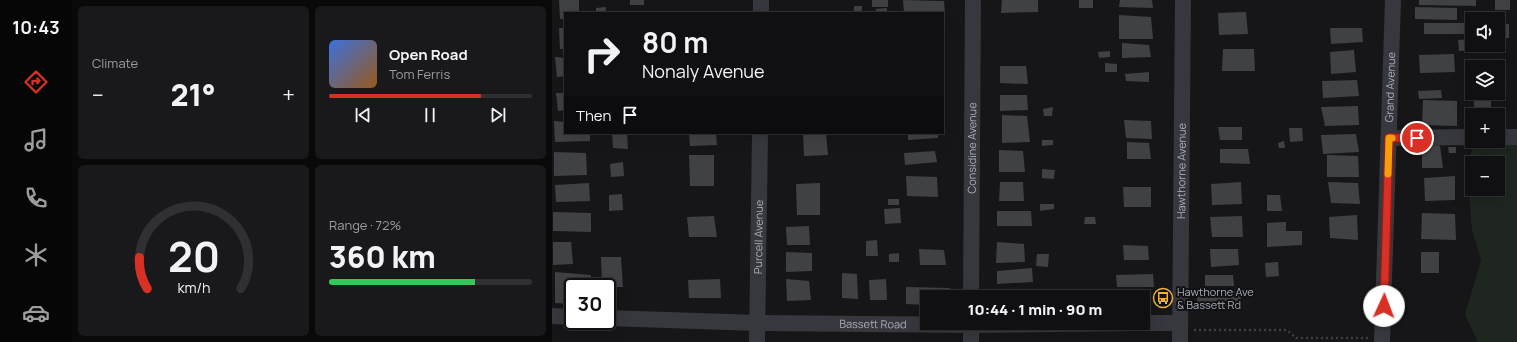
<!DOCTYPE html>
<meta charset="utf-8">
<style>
body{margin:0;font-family:Manrope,sans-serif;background:#19191b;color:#f1f3f6;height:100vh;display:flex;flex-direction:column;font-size:15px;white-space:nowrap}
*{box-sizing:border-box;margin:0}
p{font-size:13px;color:#9c9d9f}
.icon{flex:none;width:22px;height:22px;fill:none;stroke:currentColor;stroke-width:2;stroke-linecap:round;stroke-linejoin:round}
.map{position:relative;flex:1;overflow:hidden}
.sheet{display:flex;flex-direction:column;gap:6px;padding:6px;background:#09090a;width:480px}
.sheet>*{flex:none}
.banner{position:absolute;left:12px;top:12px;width:380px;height:122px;border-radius:0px;box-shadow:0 4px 16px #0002,0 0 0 1px #303032;background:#101012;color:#f1f3f6;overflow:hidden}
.controls{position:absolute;left:913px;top:12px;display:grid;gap:8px}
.controls a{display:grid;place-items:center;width:40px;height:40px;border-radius:0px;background:#101012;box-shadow:0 4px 16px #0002,0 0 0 1px #303032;font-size:20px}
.speed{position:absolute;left:12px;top:278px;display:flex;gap:8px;font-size:20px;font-weight:700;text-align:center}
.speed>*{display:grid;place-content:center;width:52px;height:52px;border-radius:50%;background:#101012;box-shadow:0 4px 16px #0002,0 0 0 1px #303032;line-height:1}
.speed .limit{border:2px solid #111;border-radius:6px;background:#fff;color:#111}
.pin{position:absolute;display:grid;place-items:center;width:34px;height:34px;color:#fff;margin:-17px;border:2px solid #fff;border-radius:50%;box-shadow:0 1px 4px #0007}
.me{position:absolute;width:44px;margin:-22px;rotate:2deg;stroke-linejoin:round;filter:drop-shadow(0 0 3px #0008)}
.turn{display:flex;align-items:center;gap:14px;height:84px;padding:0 12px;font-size:18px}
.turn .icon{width:52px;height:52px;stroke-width:2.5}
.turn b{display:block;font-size:28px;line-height:34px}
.then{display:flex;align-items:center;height:38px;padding:0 12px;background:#0003;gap:8px;font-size:15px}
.big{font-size:30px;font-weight:800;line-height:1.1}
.sheet .card{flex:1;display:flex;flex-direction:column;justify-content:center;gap:6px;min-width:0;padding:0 14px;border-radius:6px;background:#19191b}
.sheet .dial{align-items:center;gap:0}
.dial svg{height:104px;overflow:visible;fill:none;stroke:#303032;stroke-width:7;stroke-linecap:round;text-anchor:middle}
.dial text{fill:#f1f3f6;stroke:none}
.song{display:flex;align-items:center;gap:12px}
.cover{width:48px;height:48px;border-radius:6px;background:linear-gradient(135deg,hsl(220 70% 55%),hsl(30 70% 35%))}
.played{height:4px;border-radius:2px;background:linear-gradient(90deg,#d93025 75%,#303032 75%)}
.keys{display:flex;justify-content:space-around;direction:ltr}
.heat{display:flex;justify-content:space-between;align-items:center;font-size:22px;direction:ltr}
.charge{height:6px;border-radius:3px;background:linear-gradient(90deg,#34c759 72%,#303032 0)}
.sheet .tiles{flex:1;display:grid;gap:6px;grid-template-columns:repeat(2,1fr)}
.trip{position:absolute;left:368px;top:290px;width:230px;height:40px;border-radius:0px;background:#101012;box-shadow:0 4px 16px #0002,0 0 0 1px #303032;font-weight:800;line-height:40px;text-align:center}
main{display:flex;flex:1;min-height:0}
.menu{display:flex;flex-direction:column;width:72px;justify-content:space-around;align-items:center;background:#060607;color:#9c9d9f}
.menu .icon{width:28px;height:28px}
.menu .selected{color:#d93025}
.menu b{font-size:18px;color:#f1f3f6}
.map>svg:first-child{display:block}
</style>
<main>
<nav class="menu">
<b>10:43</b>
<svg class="icon selected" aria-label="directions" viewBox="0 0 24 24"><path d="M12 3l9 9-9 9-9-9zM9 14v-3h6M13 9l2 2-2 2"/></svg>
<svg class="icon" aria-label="music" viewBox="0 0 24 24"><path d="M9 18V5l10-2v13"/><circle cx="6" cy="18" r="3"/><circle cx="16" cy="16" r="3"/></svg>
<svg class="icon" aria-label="phone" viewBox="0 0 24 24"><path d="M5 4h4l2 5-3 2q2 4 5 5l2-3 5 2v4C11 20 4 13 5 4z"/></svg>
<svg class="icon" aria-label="climate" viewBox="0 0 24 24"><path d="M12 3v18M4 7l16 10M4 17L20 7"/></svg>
<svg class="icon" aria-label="car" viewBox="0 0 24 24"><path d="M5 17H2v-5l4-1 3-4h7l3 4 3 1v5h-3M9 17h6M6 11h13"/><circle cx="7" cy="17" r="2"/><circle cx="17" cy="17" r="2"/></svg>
</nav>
<section class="sheet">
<div class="tiles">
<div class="card"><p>Climate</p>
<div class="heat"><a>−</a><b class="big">21°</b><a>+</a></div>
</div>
<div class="card">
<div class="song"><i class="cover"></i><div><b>Open Road</b><p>Tom Ferris</p></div></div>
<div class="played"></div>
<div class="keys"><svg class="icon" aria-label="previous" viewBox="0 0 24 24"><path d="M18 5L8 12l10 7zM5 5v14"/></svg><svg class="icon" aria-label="pause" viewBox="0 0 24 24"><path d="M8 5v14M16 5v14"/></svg><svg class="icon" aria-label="next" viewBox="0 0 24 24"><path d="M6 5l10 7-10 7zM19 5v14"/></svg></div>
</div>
<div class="card dial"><svg viewBox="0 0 100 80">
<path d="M14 69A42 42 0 1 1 86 69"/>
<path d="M14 69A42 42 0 0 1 8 45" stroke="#d93025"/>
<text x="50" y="56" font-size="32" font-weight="700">20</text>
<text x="50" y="72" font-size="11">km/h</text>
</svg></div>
<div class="card"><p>Range · 72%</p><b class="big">360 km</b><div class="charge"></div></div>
</div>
</section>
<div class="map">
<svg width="965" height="342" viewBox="0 0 965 342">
<rect width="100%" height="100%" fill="#161618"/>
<path fill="#1e261f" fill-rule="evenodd" d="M 965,137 L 965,342 L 926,342 L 913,315 L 929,260 L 920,230 L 915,165 L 923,141 L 946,141 ZM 920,163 L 946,163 L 946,189 L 920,189 Z"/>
<path fill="#404145" d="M 7,0 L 27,0 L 27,13 L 13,13 L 13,19 L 8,19 Z
M 78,0 L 92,0 L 92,5 L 78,5 Z
M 320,0 L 336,0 L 336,7 L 320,7 Z
M 351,0 L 392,1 L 393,15 L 391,15 L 391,13 L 352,13 Z
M 450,0 L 486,0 L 486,12 L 449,13 Z
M 527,0 L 541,0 L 541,8 L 527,8 Z
M 568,0 L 600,0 L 601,8 L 567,7 Z
M 867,0 L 924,0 L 924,6 L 867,5 Z
M 943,0 L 958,0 L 958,10 L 943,10 Z
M 302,6 L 310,6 L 310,13 L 302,13 Z
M 54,7 L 54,13 L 44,13 L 44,8 Z
M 863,7 L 905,8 L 905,20 L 863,19 Z
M 335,8 L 335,13 L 324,13 L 324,9 Z
M 694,12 L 696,34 L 667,35 L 666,13 Z
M 567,15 L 599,17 L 601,39 L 567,39 Z
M 872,23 L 912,23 L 912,34 L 872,34 Z
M 946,24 L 957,24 L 957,38 L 946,38 Z
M 7,28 L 13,28 L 13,49 L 8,49 Z
M 778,28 L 810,28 L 811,42 L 779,44 Z
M 920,39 L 922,50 L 907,51 L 906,40 Z
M 570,43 L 597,45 L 599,57 L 570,58 Z
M 671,49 L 702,49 L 703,71 L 670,71 Z
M 802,50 L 804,72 L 779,74 L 778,52 Z
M 558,51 L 558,57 L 547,58 L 546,52 Z
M 902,54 L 903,72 L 868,73 L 867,55 Z
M 3,57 L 13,58 L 13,76 L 5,77 Z
M 553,63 L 565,64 L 565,72 L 553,72 Z
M 448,66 L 474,66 L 476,84 L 448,83 Z
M 597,72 L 597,82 L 574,81 L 573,74 Z
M 805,80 L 807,96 L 771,98 L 770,81 Z
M 889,90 L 890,98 L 867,99 L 866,91 Z
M 4,93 L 13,93 L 13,110 L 6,111 Z
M 448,95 L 475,95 L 476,110 L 448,111 Z
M 922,99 L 939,99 L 939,115 L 922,115 Z
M 871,100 L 905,101 L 905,126 L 870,125 Z
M 806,106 L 807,125 L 773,126 L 769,107 Z
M 501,107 L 500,116 L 492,116 L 491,109 Z
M 450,115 L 475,116 L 478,142 L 450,143 Z
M 572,120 L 599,121 L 600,139 L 574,138 Z
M 2,121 L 13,122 L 13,133 L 38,133 L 38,141 L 3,142 Z
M 666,127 L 690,127 L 690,140 L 668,140 Z
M 737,128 L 750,128 L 751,141 L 738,142 Z
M 60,133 L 75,133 L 76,149 L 61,148 Z
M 137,133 L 164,133 L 165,145 L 138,146 Z
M 251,133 L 274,133 L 276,155 L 252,156 Z
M 356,133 L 386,133 L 386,138 L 356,140 Z
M 804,134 L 807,152 L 771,154 L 769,135 Z
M 490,140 L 501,140 L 501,145 L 490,146 Z
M 732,141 L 733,148 L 727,148 L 726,143 Z
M 575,142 L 597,143 L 599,159 L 575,159 Z
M 870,143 L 888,146 L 891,168 L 870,168 Z
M 896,147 L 904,147 L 904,153 L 897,153 Z
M 668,149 L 696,149 L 698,164 L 668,163 Z
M 447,150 L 471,151 L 473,172 L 447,172 Z
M 383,151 L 385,162 L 353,165 L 352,153 Z
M 2,152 L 34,153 L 35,175 L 2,176 Z
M 137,155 L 162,155 L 162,186 L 138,186 Z
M 775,155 L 806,156 L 807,177 L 775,177 Z
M 71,162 L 72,176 L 59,177 L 58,164 Z
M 490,169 L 503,170 L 502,179 L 490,178 Z
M 354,176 L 385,177 L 386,197 L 355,196 Z
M 903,176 L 903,200 L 873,201 L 872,178 Z
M 448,182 L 471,182 L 472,201 L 447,201 Z
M 689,182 L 690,204 L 660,205 L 659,184 Z
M 776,182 L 806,183 L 808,204 L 779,203 Z
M 37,183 L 38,201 L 4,202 L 3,185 Z
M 268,183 L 268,215 L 245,215 L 244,184 Z
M 571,187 L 599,187 L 599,207 L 572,207 Z
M 70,194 L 71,210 L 57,211 L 57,195 Z
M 715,195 L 728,195 L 730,211 L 715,211 Z
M 336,199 L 347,199 L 347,205 L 336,205 Z
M 488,204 L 502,204 L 502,209 L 488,211 Z
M 348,208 L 349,223 L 333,224 L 332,209 Z
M 445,211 L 479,211 L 480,226 L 445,226 Z
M 1,212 L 39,213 L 39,232 L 1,231 Z
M 870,213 L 903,214 L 904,240 L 869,239 Z
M 805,215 L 806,240 L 778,238 L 777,217 Z
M 162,216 L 165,237 L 137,237 L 135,217 Z
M 690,216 L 691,237 L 660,237 L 658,217 Z
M 533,217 L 543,217 L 544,224 L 532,224 Z
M 734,222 L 734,231 L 750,231 L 750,245 L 715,247 L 715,223 Z
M 257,226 L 258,245 L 235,245 L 234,227 Z
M 325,240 L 326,256 L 314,256 L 314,241 Z
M 1,242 L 19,242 L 21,264 L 1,265 Z
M 445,242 L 472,244 L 473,262 L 444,263 Z
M 571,245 L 596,246 L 597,260 L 572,260 Z
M 367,249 L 392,250 L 394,265 L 368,265 Z
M 658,249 L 686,249 L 687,265 L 659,267 Z
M 234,252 L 260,253 L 260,271 L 234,272 Z
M 869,252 L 887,252 L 887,273 L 869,273 Z
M 347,253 L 347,262 L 337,262 L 337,254 Z
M 485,254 L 497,254 L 496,267 L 484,266 Z
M 49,257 L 69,257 L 71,287 L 50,287 Z
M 726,262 L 727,276 L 714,277 L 713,263 Z
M 480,268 L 481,282 L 445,284 L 445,271 Z
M 3,272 L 39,275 L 39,287 L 21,287 L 21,304 L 3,303 Z
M 290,273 L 305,274 L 306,299 L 290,298 Z
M 601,274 L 602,287 L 565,287 L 564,275 Z
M 653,275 L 681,275 L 682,286 L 653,286 Z
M 168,279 L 169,298 L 137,298 L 136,280 Z
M 234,279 L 257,281 L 259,300 L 235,301 Z
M 334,279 L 335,300 L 318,300 L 317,280 Z
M 354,287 L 398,288 L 398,297 L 375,297 L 375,305 L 354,304 Z
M 645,291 L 689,291 L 689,310 L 645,310 Z
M 476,293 L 476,297 L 444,297 L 444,294 Z"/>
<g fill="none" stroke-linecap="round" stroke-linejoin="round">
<path stroke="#3d3f44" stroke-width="2.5" stroke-dasharray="2 3" stroke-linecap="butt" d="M 642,330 L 735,330 L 744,338 L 816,338"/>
<g stroke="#37383d" stroke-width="16">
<path d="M 209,13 L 209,0"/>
<path d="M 946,137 L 965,137"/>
<path d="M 837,138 L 920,137"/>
<path id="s1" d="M 419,297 L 421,0"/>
<path d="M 0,316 L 21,317"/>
<path id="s2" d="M 55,318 L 206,323 L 419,325 L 586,323"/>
<path d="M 591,323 L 628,323"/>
<path id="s3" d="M 205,342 L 208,133"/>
<path d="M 419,342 L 419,323"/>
<path id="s4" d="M 628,342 L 631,0"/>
<path id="s5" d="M 830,342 L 841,0"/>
</g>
</g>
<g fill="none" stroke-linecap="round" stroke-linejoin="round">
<g stroke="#8d1f18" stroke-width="10">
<path id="route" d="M 832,306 L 837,138 L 865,138"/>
</g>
<use href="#route" stroke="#d93025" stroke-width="7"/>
<path stroke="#f59e0b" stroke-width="7" d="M 836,174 L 837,138 L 840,138"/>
</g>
<defs>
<g id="bus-ring" transform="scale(1)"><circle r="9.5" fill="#111113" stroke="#f2b134" stroke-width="1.5"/><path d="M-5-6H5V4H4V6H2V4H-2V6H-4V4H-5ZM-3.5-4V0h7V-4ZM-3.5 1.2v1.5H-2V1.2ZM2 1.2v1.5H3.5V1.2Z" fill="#f2b134"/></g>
</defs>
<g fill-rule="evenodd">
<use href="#bus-ring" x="611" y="298"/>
</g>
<g text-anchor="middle" stroke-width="4" stroke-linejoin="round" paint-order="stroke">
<g font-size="11" fill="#a8adb8" stroke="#111113">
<text dy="4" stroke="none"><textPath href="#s5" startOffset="255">Grand Avenue</textPath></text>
<text dy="4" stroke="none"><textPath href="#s1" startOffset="149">Considine Avenue</textPath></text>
<text dy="4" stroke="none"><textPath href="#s4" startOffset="171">Hawthorne Avenue</textPath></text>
<text dy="4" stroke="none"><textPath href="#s3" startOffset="105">Purcell Avenue</textPath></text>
<text dy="4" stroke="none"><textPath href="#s2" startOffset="266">Bassett Road</textPath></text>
</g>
<g font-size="11" fill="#a8adb8" stroke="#111113" text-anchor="start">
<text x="625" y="296">Hawthorne Ave<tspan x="625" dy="13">&amp; Bassett Rd</tspan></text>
</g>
</g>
</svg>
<div class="controls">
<a><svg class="icon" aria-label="sound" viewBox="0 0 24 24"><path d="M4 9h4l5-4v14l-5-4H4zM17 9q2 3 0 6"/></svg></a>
<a><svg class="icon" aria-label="layers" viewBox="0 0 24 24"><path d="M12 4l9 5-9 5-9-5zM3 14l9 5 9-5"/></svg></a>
<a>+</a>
<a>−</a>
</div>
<div class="speed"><div class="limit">30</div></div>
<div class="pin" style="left:865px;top:138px;background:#d93025"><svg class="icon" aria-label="arrive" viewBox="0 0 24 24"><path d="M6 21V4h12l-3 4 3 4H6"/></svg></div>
<svg class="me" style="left:832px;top:306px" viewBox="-20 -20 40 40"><circle r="19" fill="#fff"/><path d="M0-13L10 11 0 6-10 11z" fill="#d93025"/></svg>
<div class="trip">10:44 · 1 min · 90 m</div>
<div class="banner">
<div class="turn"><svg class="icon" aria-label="right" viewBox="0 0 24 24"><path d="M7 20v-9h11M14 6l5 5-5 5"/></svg><div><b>80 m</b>Nonaly Avenue</div></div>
<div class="then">Then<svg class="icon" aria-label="arrive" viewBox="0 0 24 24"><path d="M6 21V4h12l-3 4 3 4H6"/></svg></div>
</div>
</div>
</main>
